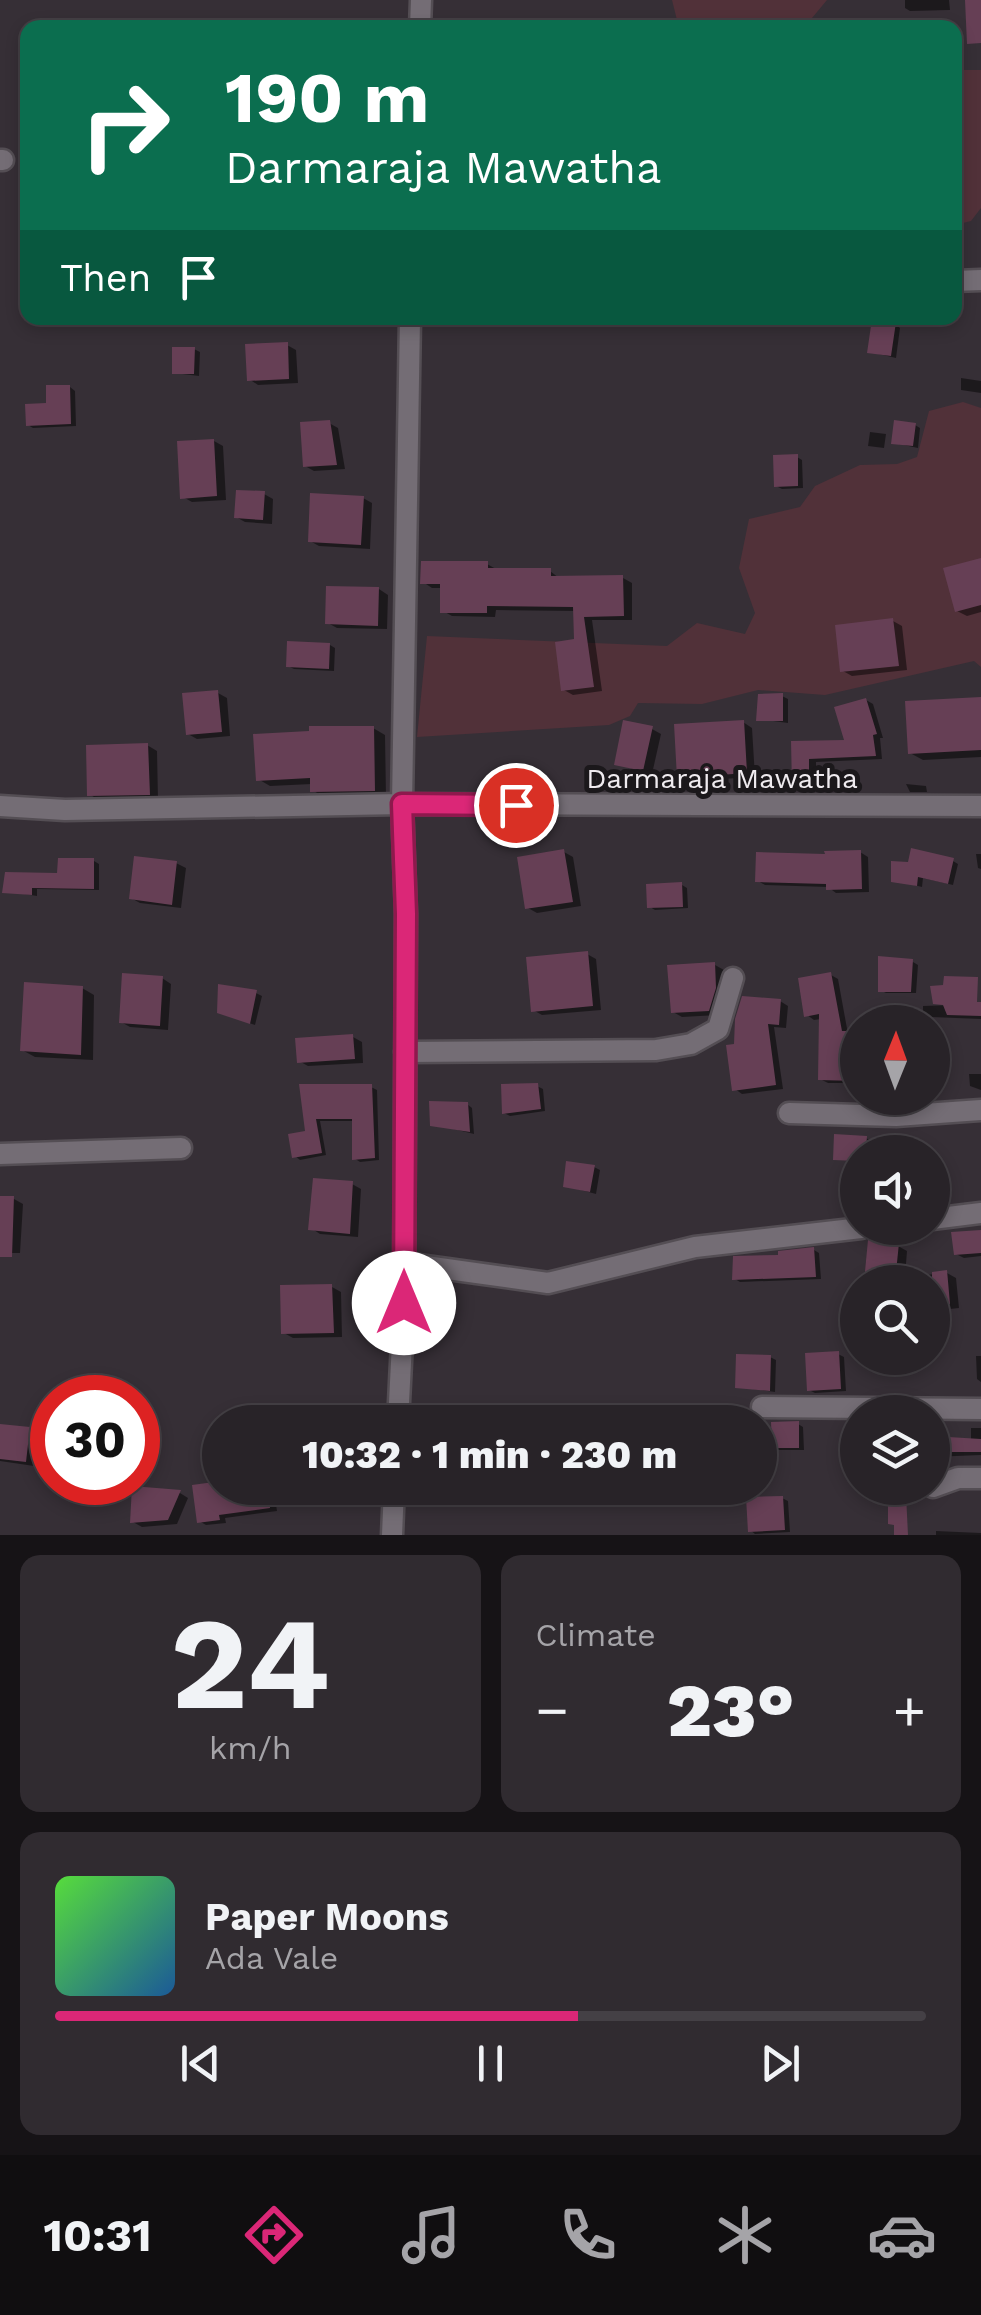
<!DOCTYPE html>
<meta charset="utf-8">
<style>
body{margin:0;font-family:"Work Sans",sans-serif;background:#302b30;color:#f1f3f6;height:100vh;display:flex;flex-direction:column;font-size:38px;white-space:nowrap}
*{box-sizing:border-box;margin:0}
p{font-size:32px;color:#a5a4a8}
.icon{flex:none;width:55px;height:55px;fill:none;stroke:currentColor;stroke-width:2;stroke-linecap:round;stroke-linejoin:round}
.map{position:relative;height:1535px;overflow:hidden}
.sheet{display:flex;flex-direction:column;gap:20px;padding:20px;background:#161316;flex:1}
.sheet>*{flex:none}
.top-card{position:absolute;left:20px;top:20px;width:942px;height:305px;border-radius:20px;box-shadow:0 5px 15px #0003,0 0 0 2px #444045;background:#0b6e4f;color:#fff;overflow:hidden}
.needle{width:65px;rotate:1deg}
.fabs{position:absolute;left:840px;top:1005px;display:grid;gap:20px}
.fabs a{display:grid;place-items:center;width:110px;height:110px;border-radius:50%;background:#282328;box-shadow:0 5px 15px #0003,0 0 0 2px #444045;font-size:50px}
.speed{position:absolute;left:30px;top:1375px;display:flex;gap:20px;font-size:50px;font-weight:700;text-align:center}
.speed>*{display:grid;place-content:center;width:130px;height:130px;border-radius:50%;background:#282328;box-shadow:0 5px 15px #0003,0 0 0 2px #444045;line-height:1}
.speed .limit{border:15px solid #d22;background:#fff;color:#111}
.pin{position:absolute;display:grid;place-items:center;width:85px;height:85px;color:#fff;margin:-42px;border:5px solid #fff;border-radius:50%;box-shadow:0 2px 10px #0007}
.me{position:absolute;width:110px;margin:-55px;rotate:0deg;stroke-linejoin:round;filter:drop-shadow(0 0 8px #0008)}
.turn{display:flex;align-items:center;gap:35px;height:210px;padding:0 40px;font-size:45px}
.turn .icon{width:130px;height:130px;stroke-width:2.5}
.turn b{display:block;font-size:70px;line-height:85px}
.then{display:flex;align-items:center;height:95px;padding:0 40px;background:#0003;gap:20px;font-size:38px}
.big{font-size:75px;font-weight:800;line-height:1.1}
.sheet .tile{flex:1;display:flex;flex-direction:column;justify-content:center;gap:15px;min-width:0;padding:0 35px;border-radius:20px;background:#302b30}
.sheet .dial{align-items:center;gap:0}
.dial b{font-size:130px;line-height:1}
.song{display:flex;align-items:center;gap:30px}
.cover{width:120px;height:120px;border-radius:15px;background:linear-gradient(135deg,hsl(110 70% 55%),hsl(210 70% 35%))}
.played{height:10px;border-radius:5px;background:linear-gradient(90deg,#db2777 60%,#444045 60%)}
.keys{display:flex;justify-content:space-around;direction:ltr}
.heat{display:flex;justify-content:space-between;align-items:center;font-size:55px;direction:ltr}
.sheet .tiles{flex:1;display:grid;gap:20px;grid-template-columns:1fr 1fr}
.tile:last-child{grid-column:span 2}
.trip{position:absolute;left:202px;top:1405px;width:575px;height:100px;border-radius:50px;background:#282328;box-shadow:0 5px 15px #0003,0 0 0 2px #444045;font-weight:800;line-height:100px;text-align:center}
.tab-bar{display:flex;height:160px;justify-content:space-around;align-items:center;background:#100e10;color:#a5a4a8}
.tab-bar .icon{width:70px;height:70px}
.tab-bar .on{color:#db2777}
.tab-bar b{font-size:45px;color:#f1f3f6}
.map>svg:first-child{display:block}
</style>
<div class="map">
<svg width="981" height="1535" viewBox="0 0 981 1535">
<rect width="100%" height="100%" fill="#362f36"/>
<path fill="#513139" d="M 672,0 L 827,0 L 812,18 L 811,27 L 679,28 Z
M 955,70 L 981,70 L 981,208 L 971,221 L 955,225 Z
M 963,402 L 981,408 L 981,667 L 974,661 L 825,695 L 758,690 L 702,704 L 638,703 L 630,716 L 609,725 L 417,737 L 427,636 L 667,646 L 697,623 L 745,634 L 755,613 L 739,568 L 749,519 L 800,507 L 815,486 L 860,465 L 897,464 L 917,457 L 929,411 Z"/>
<path fill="#0007" d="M 905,0 L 949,0 L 950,10 L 910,11 L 905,8 Z
M 955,45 L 963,48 L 962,65 L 955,64 Z
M 23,166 L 28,167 L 28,193 L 21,190 Z
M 895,324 L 900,328 L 896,358 L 870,352 Z
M 287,345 L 296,350 L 298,383 L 258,385 L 249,379 Z
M 194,349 L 200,352 L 199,376 L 174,373 Z
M 961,378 L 981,381 L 981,393 L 961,390 Z
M 70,387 L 75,391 L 76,426 L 33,428 L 28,425 Z
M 329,423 L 338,428 L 345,469 L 314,471 L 305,466 Z
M 915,425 L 920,428 L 918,448 L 894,443 Z
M 870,432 L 886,434 L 884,448 L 868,446 Z
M 214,441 L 223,446 L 226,500 L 192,502 L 183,497 Z
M 797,457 L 802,460 L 803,488 L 782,489 L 776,486 Z
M 264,494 L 273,499 L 272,524 L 245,522 L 236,517 Z
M 363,498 L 372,503 L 370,549 L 319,546 L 310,541 Z
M 981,561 L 981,612 L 967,616 L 957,611 Z
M 487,564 L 496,569 L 550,571 L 559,578 L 623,578 L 632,583 L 632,620 L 592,620 L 602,691 L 573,695 L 564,690 L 576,642 L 576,611 L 496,610 L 495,617 L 452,616 L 443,611 L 443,588 L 432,588 L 423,582 Z
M 379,589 L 388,595 L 387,629 L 337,628 L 328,623 Z
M 893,621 L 902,626 L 907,670 L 852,676 L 843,671 Z
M 330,645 L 335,648 L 334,671 L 294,669 L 288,666 Z
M 218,693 L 227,698 L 230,736 L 197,739 L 188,734 Z
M 782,696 L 788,699 L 788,723 L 759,719 Z
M 981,699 L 981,757 L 923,760 L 910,753 Z
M 866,700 L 873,704 L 883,738 L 880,738 L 882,759 L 816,762 L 816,774 L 841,780 L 842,790 L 802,790 L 794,786 L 794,744 L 847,743 Z
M 743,722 L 752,728 L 755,777 L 689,781 L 680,776 Z
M 373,728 L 385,735 L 386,796 L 324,797 L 312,790 L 312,784 L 270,786 L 258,779 Z
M 652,729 L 661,734 L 652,774 L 616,764 Z
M 147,745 L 157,751 L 158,799 L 99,800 L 89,794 Z
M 906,784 L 926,786 L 927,792 L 910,792 Z
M 564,852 L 573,857 L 581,906 L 537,913 L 528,908 Z
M 860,852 L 868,857 L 869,892 L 836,893 L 828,887 L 765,885 L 758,881 L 827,856 Z
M 976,854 L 981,854 L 981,869 L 978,868 Z
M 94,861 L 99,864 L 99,890 L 37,889 L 37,896 L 5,891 L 60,876 Z
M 953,861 L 958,864 L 953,885 L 923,878 L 922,887 L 894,880 Z
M 176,863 L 186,868 L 181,908 L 140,903 L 131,898 Z
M 682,885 L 687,888 L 688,908 L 655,910 L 650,907 Z
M 587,954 L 596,959 L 601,1010 L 542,1015 L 533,1010 Z
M 913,962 L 918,965 L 916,993 L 886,993 L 880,990 Z
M 715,965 L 724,970 L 724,994 L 718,1015 L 682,1017 L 673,1012 Z
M 831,975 L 838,979 L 848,1034 L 858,1035 L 858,1083 L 828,1083 L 820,1079 L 821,1019 L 814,1020 L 807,1015 Z
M 162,978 L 171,984 L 168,1030 L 130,1027 L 121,1022 Z
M 82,988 L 94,995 L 93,1060 L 35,1057 L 22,1050 Z
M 256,993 L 262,996 L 255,1025 L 225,1015 Z
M 780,1001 L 788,1006 L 786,1028 L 774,1027 L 783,1089 L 742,1094 L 735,1089 L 736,1046 Z
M 981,1004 L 981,1019 L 931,1017 L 923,1013 L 923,1006 Z
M 353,1037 L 362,1042 L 363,1063 L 308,1066 L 299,1061 Z
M 969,1074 L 981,1074 L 981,1090 L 970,1086 Z
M 301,1086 L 371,1087 L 377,1090 L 379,1160 L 360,1162 L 354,1158 L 355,1121 L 320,1121 L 326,1155 L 300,1160 L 295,1156 L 307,1133 Z
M 537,1086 L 543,1089 L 545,1111 L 510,1116 L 504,1113 Z
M 467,1104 L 472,1108 L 474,1134 L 433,1124 Z
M 866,1138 L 872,1141 L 871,1152 L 858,1152 L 858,1162 L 835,1158 Z
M 594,1167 L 600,1170 L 596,1194 L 566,1186 Z
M 352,1184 L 361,1189 L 358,1237 L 320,1234 L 311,1228 Z
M 0,1199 L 14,1199 L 23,1204 L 20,1253 L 0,1253 Z
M 981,1232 L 981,1256 L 964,1258 L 956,1254 Z
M 871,1243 L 898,1246 L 907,1251 L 905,1277 L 947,1273 L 956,1278 L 959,1308 L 932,1311 L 932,1282 L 866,1282 Z
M 814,1250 L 819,1253 L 821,1279 L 740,1282 L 735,1279 L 781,1257 Z
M 332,1287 L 341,1292 L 342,1337 L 293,1338 L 284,1333 Z
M 838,1354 L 844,1357 L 846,1391 L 815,1393 L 809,1390 Z
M 976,1356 L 981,1356 L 981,1382 L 977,1379 Z
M 770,1357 L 776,1360 L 775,1392 L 738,1387 Z
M 798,1424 L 803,1427 L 804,1450 L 760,1450 L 760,1430 Z
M 0,1426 L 29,1430 L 38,1435 L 34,1466 L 0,1461 Z
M 971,1428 L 981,1428 L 981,1455 L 932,1457 L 932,1438 L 971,1441 Z
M 858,1433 L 858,1452 L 841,1448 L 842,1434 Z
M 220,1484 L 220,1488 L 333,1489 L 275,1498 L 277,1511 L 225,1518 L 226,1523 L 206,1525 L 199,1521 L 194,1487 Z
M 683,1488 L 718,1488 L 724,1491 L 723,1505 L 688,1503 L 683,1500 Z
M 134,1489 L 180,1493 L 188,1498 L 177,1524 L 142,1527 L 133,1522 Z
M 782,1498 L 788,1501 L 790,1532 L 755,1534 L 750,1530 Z
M 936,1531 L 981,1533 L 981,1535 L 936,1535 Z"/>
<path fill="#663f55" d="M 965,0 L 981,0 L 981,43 L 967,44 Z
M 872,319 L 896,322 L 891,356 L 867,353 Z
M 288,342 L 289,379 L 247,381 L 245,344 Z
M 172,347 L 195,347 L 194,374 L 172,374 Z
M 46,385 L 70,385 L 71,424 L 26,426 L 25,404 L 46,403 Z
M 330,420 L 337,465 L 303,467 L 300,422 Z
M 894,420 L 916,423 L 913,446 L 891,444 Z
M 214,439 L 217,496 L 180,499 L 177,441 Z
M 798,454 L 798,486 L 774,487 L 773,455 Z
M 236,490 L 265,491 L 263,520 L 234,518 Z
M 310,493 L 364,496 L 361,545 L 308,542 Z
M 981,558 L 981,605 L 955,612 L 943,568 Z
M 421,561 L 488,561 L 488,568 L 551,568 L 551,576 L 623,575 L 624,616 L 584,617 L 594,687 L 561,691 L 555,642 L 574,639 L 573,607 L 487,606 L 487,613 L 440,613 L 440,584 L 420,584 Z
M 326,586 L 379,587 L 378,626 L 325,624 Z
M 893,618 L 899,666 L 840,672 L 835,625 Z
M 287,641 L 330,643 L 329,669 L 286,667 Z
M 218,690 L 222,732 L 186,735 L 182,693 Z
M 783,693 L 783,721 L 756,721 L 758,694 Z
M 981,697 L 981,750 L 908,754 L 905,701 Z
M 866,698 L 877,734 L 873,735 L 876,756 L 809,759 L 809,770 L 835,773 L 835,787 L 792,787 L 791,741 L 844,740 L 834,707 Z
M 623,720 L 653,726 L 643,771 L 614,765 Z
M 744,720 L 747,773 L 677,778 L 674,724 Z
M 309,726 L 374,726 L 375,791 L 310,792 L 310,778 L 256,781 L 253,734 L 309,731 Z
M 148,743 L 150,795 L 87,796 L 86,745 Z
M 911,848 L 954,858 L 948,884 L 918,877 L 917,886 L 891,882 L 891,861 L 908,862 Z
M 564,849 L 573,902 L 525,909 L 517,857 Z
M 861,850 L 862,889 L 826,890 L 826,884 L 755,882 L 756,852 L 825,854 L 824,851 Z
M 134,856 L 177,861 L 172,905 L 129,899 Z
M 58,858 L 94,858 L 94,889 L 32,888 L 32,895 L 2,893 L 5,872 L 57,873 Z
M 682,882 L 683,907 L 647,908 L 646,884 Z
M 588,951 L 593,1006 L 531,1012 L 526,957 Z
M 878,956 L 913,959 L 911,992 L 878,992 Z
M 715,962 L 716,988 L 709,1011 L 671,1013 L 667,965 Z
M 831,972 L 842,1031 L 856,1031 L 857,1081 L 818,1080 L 819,1014 L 804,1017 L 798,978 Z
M 122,973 L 163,976 L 160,1026 L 119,1023 Z
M 944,976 L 978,977 L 977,1002 L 981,1002 L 981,1016 L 947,1015 L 943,1005 L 933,1004 L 930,986 L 943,985 Z
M 24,982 L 83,986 L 81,1055 L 20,1051 Z
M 218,984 L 257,990 L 250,1024 L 217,1013 Z
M 742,996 L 781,999 L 779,1025 L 768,1024 L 776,1085 L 732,1091 L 726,1045 L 734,1044 L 735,1019 Z
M 353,1034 L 355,1059 L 297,1063 L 295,1038 Z
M 538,1083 L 541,1109 L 502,1114 L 501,1084 Z
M 299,1084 L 372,1084 L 375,1158 L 352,1160 L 352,1119 L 316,1119 L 322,1153 L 292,1158 L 288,1134 L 305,1131 Z
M 429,1101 L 468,1102 L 470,1132 L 430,1126 Z
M 834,1134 L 867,1136 L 866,1152 L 858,1152 L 858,1161 L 833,1160 Z
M 566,1161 L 595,1165 L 590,1192 L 563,1187 Z
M 313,1178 L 353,1181 L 350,1234 L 308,1230 Z
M 0,1196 L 14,1196 L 12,1257 L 0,1257 Z
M 981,1230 L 981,1253 L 954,1255 L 951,1232 Z
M 868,1240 L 899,1243 L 895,1282 L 864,1282 Z
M 814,1247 L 816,1277 L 732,1280 L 733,1256 L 778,1255 L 778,1251 Z
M 947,1270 L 950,1304 L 932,1306 L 932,1272 Z
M 332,1284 L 334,1333 L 281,1334 L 280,1285 Z
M 839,1351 L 841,1389 L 807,1391 L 805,1353 Z
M 736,1354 L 771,1355 L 770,1391 L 735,1388 Z
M 799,1421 L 799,1448 L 772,1448 L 771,1422 Z
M 0,1424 L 30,1427 L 26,1462 L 0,1459 Z
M 932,1436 L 981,1439 L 981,1452 L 947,1452 L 947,1456 L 932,1456 Z
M 214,1482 L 215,1488 L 268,1488 L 270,1508 L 219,1515 L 220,1520 L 197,1523 L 192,1485 Z
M 132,1486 L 181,1490 L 168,1520 L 130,1523 Z
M 681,1488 L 719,1488 L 718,1504 L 680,1501 Z
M 895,1494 L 906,1494 L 908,1535 L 894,1535 L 894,1525 L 888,1524 L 888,1504 L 894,1505 Z
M 783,1496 L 785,1530 L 748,1532 L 746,1497 Z"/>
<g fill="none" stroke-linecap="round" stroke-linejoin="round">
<g stroke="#544e54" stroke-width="25">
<path id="minor" d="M 420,28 L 421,0
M 0,160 L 3,160
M 955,281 L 981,280
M 0,806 L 65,810 L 402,804 L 981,806
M 405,1052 L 656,1050 L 691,1044 L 718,1029 L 733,978
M 789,1113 L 896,1116 L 981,1110
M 0,1154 L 181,1148
M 932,1219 L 981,1213
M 404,1263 L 548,1283 L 695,1247 L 861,1228
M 762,1407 L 981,1409
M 398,1422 L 404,1303 L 406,914 L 402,804 L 410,318
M 933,1487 L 958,1478 L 981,1478
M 392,1535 L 394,1488"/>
</g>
<use href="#minor" stroke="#746d75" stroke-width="20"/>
</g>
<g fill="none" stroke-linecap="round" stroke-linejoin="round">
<g stroke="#8e194d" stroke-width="25">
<path id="route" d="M 404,1303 L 406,914 L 402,804 L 516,805"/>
</g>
<use href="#route" stroke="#db2777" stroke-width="18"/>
</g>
<g text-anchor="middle" stroke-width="10" stroke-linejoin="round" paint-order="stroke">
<g font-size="28" fill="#efebef" stroke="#1b181b">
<text x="722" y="788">Darmaraja Mawatha</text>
</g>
</g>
</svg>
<div class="fabs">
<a><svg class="needle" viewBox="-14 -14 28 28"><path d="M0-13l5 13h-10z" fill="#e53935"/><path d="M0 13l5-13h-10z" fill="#a5a4a8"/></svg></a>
<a><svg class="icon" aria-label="sound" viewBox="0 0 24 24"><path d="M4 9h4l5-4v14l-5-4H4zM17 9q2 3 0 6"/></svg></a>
<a><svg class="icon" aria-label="search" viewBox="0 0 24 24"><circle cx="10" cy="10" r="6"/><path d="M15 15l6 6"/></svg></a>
<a><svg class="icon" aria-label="layers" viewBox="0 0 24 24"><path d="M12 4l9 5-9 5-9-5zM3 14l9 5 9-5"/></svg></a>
</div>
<div class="speed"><div class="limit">30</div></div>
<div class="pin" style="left:516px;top:805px;background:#d93025"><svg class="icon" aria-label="arrive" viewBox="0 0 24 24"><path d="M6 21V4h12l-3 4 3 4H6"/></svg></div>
<svg class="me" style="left:404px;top:1303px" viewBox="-20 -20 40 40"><circle r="19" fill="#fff"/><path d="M0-13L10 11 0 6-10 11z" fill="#db2777"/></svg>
<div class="trip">10:32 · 1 min · 230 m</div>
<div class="top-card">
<div class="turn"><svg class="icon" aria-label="right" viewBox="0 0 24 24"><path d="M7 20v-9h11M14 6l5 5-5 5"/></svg><div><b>190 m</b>Darmaraja Mawatha</div></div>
<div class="then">Then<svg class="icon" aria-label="arrive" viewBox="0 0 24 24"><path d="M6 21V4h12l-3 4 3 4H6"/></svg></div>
</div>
</div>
<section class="sheet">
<div class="tiles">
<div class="tile dial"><b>24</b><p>km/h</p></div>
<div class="tile"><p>Climate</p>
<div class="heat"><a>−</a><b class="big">23°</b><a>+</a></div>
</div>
<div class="tile">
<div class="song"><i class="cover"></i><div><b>Paper Moons</b><p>Ada Vale</p></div></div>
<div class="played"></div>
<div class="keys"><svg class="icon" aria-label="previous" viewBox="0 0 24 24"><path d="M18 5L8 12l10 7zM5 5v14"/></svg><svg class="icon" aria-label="pause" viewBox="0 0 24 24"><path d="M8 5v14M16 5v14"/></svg><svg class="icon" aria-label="next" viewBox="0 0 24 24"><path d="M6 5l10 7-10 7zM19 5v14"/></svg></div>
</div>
</div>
</section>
<nav class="tab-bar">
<b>10:31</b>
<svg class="icon on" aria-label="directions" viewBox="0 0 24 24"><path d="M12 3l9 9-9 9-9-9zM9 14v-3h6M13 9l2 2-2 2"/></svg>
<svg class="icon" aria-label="music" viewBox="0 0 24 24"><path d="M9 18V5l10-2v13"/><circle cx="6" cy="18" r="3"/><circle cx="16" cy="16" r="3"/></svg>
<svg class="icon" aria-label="phone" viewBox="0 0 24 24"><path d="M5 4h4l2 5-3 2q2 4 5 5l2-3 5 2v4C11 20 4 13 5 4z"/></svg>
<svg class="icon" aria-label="climate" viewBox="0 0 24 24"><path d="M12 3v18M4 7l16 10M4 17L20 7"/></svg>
<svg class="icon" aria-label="car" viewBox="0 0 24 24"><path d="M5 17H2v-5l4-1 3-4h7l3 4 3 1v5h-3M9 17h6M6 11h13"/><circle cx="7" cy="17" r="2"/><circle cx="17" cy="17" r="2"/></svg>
</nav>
